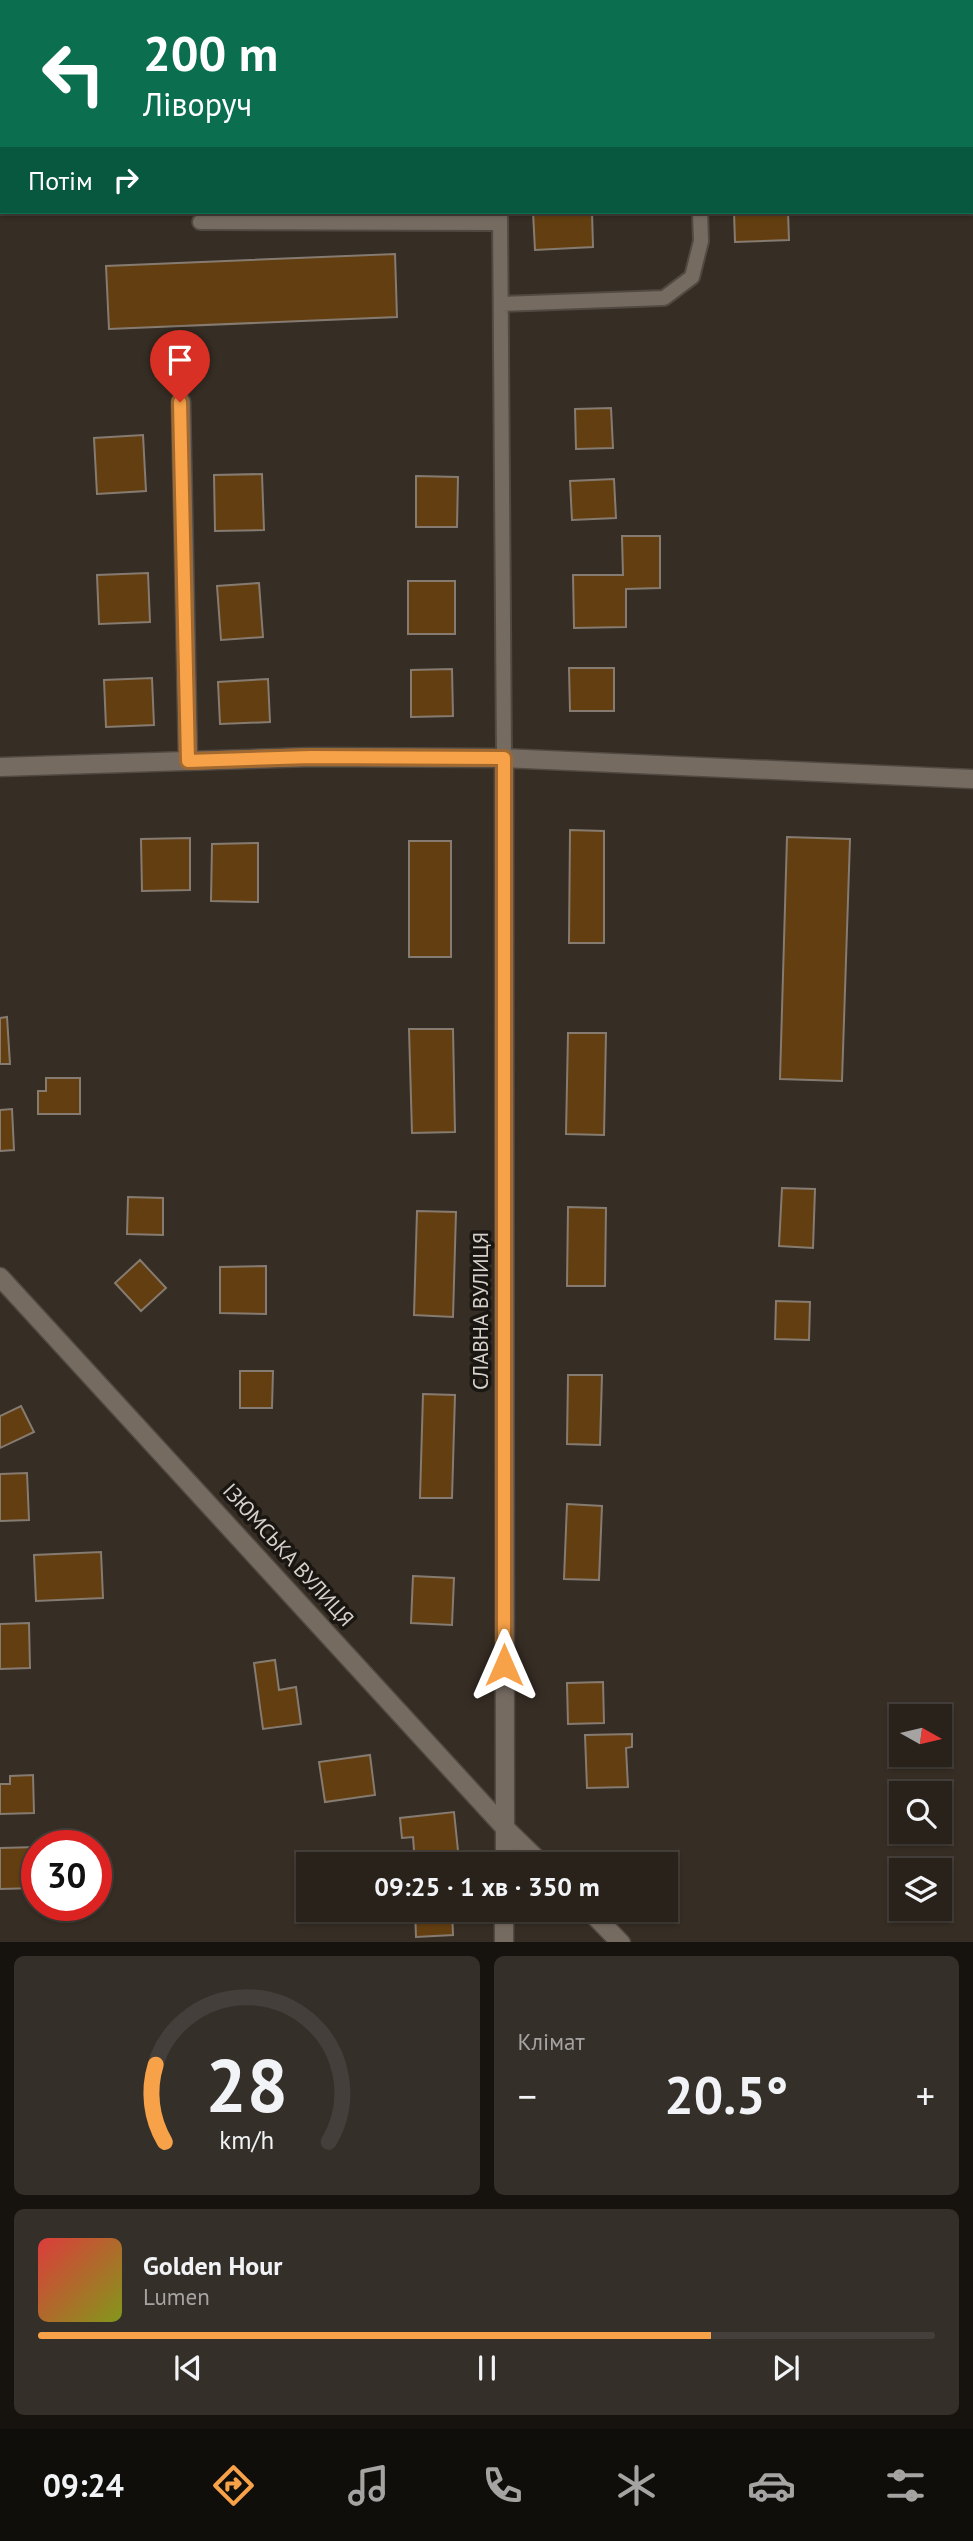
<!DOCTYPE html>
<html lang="uk">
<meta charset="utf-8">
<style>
body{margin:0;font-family:"PT Sans",sans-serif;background:#342f28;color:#f1f3f6;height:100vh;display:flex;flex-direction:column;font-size:26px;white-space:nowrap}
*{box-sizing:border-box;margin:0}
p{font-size:23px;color:#a5a4a3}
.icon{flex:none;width:38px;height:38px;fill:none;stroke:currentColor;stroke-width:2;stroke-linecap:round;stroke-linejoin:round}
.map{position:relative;height:1942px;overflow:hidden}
.drawer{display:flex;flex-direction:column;gap:14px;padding:14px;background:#16130f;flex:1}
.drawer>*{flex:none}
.guide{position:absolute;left:0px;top:0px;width:973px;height:214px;box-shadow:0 2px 5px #0004,0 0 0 2px #443f3a;background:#0b6e4f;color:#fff;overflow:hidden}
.needle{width:46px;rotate:98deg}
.tools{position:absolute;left:889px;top:1704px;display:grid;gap:14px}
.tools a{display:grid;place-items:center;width:63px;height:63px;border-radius:0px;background:#28221b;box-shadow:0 2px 5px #0004,0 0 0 2px #443f3a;font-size:35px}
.speed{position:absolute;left:21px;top:1830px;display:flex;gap:14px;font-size:35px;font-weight:700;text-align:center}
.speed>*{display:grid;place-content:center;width:91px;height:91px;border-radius:50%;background:#28221b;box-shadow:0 2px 5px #0004,0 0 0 2px #443f3a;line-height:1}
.speed .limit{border:10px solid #d22;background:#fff;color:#111}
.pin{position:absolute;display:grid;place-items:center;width:60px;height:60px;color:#fff;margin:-72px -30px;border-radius:50% 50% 50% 0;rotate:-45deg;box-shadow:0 0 7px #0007}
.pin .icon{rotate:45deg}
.me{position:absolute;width:77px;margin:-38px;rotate:0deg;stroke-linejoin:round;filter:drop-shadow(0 0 5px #0008)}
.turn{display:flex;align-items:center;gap:24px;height:147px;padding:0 28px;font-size:32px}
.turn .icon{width:91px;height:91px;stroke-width:2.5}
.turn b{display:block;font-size:49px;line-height:60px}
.then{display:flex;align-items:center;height:66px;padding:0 28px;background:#0003;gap:14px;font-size:26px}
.big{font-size:52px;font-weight:800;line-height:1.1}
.drawer .widget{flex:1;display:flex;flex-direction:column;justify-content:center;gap:10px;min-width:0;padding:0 24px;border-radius:10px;background:#342f28}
.drawer .dial{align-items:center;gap:0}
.dial svg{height:182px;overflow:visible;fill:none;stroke:#443f3a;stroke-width:7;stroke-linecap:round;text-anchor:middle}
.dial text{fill:#f1f3f6;stroke:none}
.song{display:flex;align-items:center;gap:21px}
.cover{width:84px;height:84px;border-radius:10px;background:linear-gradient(135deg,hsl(0 70% 55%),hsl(70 70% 35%))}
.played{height:7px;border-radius:4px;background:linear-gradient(90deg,#f7a248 75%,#443f3a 75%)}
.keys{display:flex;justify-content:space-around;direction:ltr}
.heat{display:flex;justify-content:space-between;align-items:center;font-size:38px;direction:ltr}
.drawer .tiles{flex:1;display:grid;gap:14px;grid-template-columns:1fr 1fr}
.widget:last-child{grid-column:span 2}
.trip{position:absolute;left:296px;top:1852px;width:382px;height:70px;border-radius:0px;background:#28221b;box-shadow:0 2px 5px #0004,0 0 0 2px #443f3a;font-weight:800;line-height:70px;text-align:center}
.tab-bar{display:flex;height:112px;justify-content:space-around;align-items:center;background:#100e0b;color:#a5a4a3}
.tab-bar .icon{width:49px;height:49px}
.tab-bar .on{color:#f7a248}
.tab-bar b{font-size:32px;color:#f1f3f6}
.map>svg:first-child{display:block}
</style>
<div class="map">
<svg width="973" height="1943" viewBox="0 0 973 1943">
<rect width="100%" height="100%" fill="#362d24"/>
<path fill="#633e11" stroke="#867b70" stroke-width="2" d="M 533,212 L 592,212 L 593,247 L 535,250 Z
M 734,212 L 788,212 L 789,240 L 735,242 Z
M 395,254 L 397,317 L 109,329 L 106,266 Z
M 611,408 L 613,448 L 576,449 L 575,409 Z
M 143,435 L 146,491 L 97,494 L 94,438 Z
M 262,474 L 264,530 L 215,531 L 214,475 Z
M 416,476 L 458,477 L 457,527 L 416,527 Z
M 614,479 L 616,518 L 572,520 L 570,481 Z
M 622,536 L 660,536 L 660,588 L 626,589 L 626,627 L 574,628 L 573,575 L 623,575 Z
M 148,573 L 150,622 L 99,624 L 97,575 Z
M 408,581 L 455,581 L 455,634 L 408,634 Z
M 259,583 L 263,637 L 221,640 L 217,586 Z
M 569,668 L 614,668 L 614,711 L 570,711 Z
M 452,669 L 453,716 L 411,717 L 411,670 Z
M 152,678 L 154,725 L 106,727 L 104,680 Z
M 268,679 L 270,722 L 220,724 L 218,682 Z
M 570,830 L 604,831 L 604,943 L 569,943 Z
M 787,837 L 850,839 L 842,1081 L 780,1079 Z
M 190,838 L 190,890 L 142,891 L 141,839 Z
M 409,841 L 451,841 L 451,957 L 409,957 Z
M 258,843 L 258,902 L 211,901 L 212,844 Z
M 7,1017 L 10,1064 L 0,1064 L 0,1018 Z
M 409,1029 L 453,1029 L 455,1132 L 412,1133 Z
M 568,1033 L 606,1033 L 604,1135 L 566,1134 Z
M 46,1078 L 80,1078 L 80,1114 L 38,1114 L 38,1091 L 46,1091 Z
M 12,1109 L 14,1150 L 0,1151 L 0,1110 Z
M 782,1188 L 815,1189 L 813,1248 L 779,1246 Z
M 128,1197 L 163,1198 L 163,1235 L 127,1234 Z
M 568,1207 L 606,1208 L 605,1286 L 567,1286 Z
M 417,1211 L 456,1212 L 453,1317 L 414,1315 Z
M 140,1260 L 166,1288 L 141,1311 L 115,1283 Z
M 266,1266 L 266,1314 L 220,1313 L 220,1267 Z
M 776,1301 L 810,1302 L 809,1340 L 775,1339 Z
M 240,1371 L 273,1371 L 272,1408 L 240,1408 Z
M 568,1375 L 602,1375 L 600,1445 L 567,1444 Z
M 423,1394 L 455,1395 L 452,1498 L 420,1498 Z
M 21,1406 L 34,1432 L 0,1448 L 0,1416 Z
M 27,1473 L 29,1520 L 0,1521 L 0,1474 Z
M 567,1504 L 602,1506 L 599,1580 L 564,1579 Z
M 101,1552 L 103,1598 L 36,1601 L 34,1555 Z
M 413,1576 L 454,1578 L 452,1625 L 411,1623 Z
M 29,1623 L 30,1668 L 0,1669 L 0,1624 Z
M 275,1660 L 279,1690 L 296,1687 L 301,1724 L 263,1729 L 254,1663 Z
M 603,1682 L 604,1723 L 568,1724 L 567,1683 Z
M 632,1734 L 632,1747 L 626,1748 L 628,1787 L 587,1788 L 585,1735 Z
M 370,1755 L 375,1795 L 325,1802 L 319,1762 Z
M 33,1775 L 34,1813 L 0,1814 L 0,1784 L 10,1784 L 10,1776 Z
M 454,1812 L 459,1860 L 415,1864 L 413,1837 L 402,1838 L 400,1818 Z
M 37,1847 L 37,1888 L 0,1889 L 0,1848 Z
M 415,1909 L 452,1909 L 453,1935 L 416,1937 Z"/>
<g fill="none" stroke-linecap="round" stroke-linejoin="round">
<g stroke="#514a42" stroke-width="18">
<path id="service" d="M 493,0 L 493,2
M 691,0 L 691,2
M 500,212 L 504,758
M 200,222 L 500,223
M 501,304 L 664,298 L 692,277 L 701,241 L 700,212"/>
</g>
<g stroke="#514a42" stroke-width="21">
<path id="minor" d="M 181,402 L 188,761
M 504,758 L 505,1864
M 0,767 L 311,757 L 504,758 L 973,779
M 0,1277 L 505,1828 L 542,1864
M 588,1909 L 621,1943
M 504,1943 L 504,1909"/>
</g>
<use href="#service" stroke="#766b61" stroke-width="14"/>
<use href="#minor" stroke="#766b61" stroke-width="18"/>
</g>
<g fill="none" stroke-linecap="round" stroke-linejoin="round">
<g stroke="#a1692f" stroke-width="18">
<path id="route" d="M 180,402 L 188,761 L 311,757 L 504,758 L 504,1665"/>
</g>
<use href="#route" stroke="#f7a248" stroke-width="12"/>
</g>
<g text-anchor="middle" stroke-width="7" stroke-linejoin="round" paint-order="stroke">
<g font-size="21" fill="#d7d1cb" stroke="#1a1612">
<text transform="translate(481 1311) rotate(-90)" y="7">СЛАВНА ВУЛИЦЯ</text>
<text transform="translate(288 1555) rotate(48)" y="7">ІЗЮМСЬКА ВУЛИЦЯ</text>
</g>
</g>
</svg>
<div class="tools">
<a><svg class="needle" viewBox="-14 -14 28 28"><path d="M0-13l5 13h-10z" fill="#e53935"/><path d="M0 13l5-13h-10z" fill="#a5a4a3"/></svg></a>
<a><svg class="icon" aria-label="search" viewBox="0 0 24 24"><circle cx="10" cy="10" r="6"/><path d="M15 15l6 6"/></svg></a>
<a><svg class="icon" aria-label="layers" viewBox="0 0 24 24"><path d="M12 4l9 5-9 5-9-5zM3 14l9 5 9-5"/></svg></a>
</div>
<div class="speed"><div class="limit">30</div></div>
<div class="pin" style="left:180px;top:402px;background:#d93025"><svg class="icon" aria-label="arrive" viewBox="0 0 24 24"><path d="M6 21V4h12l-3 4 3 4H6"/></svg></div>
<svg class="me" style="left:504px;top:1665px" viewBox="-20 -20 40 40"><path d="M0-17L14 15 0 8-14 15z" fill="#f7a248" stroke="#fff" stroke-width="4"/></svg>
<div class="trip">09:25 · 1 хв · 350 m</div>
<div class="guide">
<div class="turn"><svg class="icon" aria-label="left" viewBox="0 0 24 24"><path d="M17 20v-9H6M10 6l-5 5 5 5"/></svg><div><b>200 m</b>Ліворуч</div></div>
<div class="then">Потім<svg class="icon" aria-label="right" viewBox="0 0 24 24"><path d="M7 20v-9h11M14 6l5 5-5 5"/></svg></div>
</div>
</div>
<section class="drawer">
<div class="tiles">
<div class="widget dial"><svg viewBox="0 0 100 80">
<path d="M14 69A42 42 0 1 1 86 69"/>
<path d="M14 69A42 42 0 0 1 10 35" stroke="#f7a248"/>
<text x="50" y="56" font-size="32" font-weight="700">28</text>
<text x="50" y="72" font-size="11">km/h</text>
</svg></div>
<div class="widget"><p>Клімат</p>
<div class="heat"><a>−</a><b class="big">20.5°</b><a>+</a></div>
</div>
<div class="widget">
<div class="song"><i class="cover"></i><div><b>Golden Hour</b><p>Lumen</p></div></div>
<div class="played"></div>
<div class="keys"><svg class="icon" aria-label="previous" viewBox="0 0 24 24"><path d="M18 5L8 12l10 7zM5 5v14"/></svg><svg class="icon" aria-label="pause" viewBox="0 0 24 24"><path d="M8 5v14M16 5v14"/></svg><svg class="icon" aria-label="next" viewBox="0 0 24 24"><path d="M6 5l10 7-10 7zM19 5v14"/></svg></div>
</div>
</div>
</section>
<nav class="tab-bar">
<b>09:24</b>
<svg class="icon on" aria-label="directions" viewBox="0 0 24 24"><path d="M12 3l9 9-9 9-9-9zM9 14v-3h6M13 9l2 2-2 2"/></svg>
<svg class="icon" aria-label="music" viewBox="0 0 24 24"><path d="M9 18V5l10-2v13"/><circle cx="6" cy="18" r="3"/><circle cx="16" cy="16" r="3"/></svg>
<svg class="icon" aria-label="phone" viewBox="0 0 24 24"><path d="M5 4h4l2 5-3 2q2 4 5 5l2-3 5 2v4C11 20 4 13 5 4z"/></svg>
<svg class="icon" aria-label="climate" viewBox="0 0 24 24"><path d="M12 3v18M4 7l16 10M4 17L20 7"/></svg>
<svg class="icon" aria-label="car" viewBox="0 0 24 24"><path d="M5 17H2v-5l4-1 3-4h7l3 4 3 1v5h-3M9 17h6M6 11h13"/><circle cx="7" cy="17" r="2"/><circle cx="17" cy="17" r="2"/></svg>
<svg class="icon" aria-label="filters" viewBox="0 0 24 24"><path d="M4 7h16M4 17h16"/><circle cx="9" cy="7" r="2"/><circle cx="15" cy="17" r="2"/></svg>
</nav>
